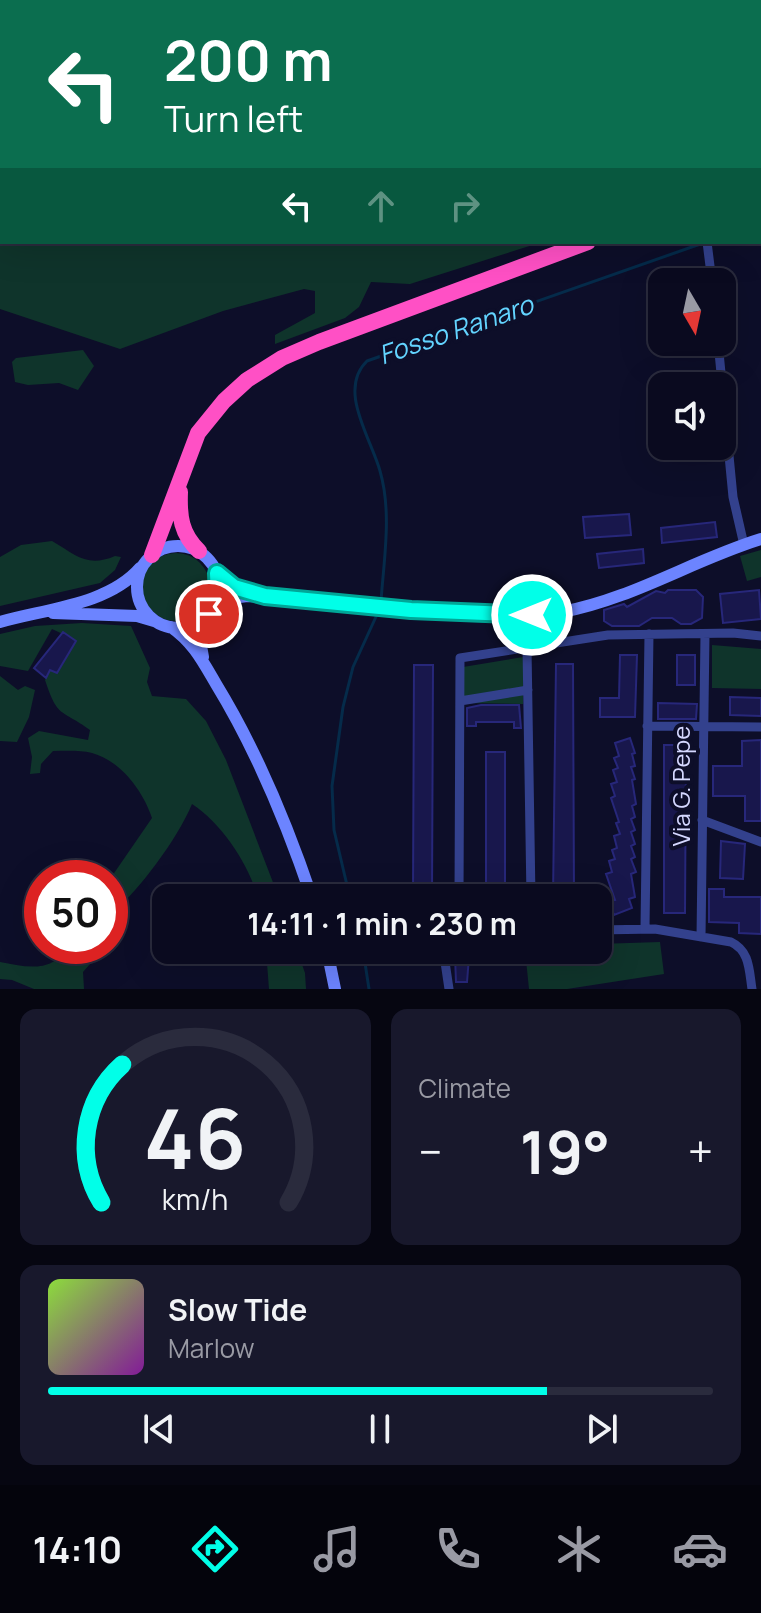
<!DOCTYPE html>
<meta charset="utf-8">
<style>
body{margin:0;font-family:Manrope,sans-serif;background:#18182c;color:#f1f3f6;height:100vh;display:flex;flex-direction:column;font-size:30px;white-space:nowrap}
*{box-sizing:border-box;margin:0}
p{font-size:26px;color:#999aa4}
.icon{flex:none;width:44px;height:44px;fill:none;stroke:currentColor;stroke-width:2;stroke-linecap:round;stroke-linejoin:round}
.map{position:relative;height:989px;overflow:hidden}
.side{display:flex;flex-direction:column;gap:20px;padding:20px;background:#060611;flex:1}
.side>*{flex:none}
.banner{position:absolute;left:0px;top:0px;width:762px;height:244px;box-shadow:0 8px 32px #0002,0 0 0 2px #2a2b3d;background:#0b6e4f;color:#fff;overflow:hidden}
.needle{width:52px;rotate:171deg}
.tools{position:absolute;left:648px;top:268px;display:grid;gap:16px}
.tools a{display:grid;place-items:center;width:88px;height:88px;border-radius:16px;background:#0a0a1f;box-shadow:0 8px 32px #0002,0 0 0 2px #2a2b3d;font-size:40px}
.speed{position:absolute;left:24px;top:860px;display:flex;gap:16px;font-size:40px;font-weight:700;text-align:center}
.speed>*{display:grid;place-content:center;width:104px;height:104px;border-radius:50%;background:#0a0a1f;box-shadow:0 8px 32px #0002,0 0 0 2px #2a2b3d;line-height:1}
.speed .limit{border:12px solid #d22;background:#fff;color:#111}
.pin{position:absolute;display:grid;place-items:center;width:68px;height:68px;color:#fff;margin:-34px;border:4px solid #fff;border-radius:50%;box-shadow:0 2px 8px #0007}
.me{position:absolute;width:88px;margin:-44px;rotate:270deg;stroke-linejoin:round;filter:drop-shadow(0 0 6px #0008)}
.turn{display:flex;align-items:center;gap:28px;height:168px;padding:0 32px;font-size:36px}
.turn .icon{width:104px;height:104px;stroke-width:2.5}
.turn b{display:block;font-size:56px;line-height:68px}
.lanes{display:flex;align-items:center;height:76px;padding:0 32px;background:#0003;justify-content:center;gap:40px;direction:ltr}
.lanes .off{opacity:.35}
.big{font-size:60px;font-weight:700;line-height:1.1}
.side .card{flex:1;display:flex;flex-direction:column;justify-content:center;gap:12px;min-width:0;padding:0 28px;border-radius:16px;background:#18182c}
.side .dial{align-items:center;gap:0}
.dial svg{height:208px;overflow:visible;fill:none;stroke:#2a2b3d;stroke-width:7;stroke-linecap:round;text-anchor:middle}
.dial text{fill:#f1f3f6;stroke:none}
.song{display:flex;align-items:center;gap:24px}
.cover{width:96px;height:96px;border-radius:12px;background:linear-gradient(135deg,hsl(90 70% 55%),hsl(290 70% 35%))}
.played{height:8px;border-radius:4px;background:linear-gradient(90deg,#01ffe8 75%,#2a2b3d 75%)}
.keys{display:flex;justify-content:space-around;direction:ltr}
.heat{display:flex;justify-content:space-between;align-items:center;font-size:44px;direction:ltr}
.side .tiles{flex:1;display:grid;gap:20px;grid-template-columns:1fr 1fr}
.card:last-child{grid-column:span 2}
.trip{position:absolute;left:152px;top:884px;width:460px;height:80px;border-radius:16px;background:#0a0a1f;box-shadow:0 8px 32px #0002,0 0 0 2px #2a2b3d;font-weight:700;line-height:80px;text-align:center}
.tabs{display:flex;height:128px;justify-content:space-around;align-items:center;background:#04040c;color:#999aa4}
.tabs .icon{width:56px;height:56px}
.tabs .on{color:#01ffe8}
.tabs b{font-size:36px;color:#f1f3f6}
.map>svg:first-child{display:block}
</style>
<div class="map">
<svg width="761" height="989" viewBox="0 0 761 989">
<rect width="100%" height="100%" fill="#0d0e29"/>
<path fill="#0f342b" d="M 0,0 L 715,0 L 2,2 L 2,242 L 542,242 L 410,284 L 371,282 L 359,307 L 345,318 L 275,344 L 275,335 L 315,313 L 315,291 L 304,289 L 223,311 L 120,349 L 0,309 Z
M 83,350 L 94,366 L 78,390 L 59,383 L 28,385 L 15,382 L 12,362 L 16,358 Z
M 52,541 C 76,555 87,568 115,556 L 121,557 L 115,570 L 100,583 L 0,606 L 0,557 L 21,545 Z
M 761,550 L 761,577 L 747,581 L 740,556 Z
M142 587a34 34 0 1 1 68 0a34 34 0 1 1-68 0Z
M 82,623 L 131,626 L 150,668 L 147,682 L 152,696 L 186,699 L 206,721 L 226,760 L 279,898 L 258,898 C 249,864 221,823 192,804 C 177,840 139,890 110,916 L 110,879 L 152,818 C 143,791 121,761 92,753 C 80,750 66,751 53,751 L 41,764 L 40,773 L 30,774 L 32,757 L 28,738 L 39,731 L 88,740 L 90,730 C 60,708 58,719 45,680 L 67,636 L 52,629 L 28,671 L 0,666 L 0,634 L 35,626 Z
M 712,645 L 761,649 L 761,689 L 712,688 Z
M 523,657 L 523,704 L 464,703 L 463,667 Z
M 0,676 L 18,690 L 25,686 L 35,690 L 29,717 L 17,742 L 0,741 Z
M 660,942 L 664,974 L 567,989 L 529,989 L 525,950 L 598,950 L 598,944 Z
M 67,946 L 106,946 L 83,972 L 84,989 L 34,989 L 12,980 L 0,979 L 0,962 C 25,967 54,974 67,946 Z
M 266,950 L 297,950 L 305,973 L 306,989 L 269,989 Z"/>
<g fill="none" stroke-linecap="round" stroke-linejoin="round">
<path stroke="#052b4a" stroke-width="3" d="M 760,221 L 761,221
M 381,601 C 384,559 392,512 380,471 C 371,438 337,390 367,361 L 706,242
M 350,898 L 334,830 L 332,786 L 343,707 L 353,667 L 380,608
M 363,950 L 369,989"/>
</g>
<path fill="#18174c" stroke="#27277a" stroke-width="2" d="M 629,514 L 631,535 L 585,538 L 583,517 Z
M 715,522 L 717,537 L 662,543 L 661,528 Z
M 643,549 L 644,563 L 599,568 L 597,554 Z
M 668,590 L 696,590 L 703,597 L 702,618 L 691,624 L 681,624 L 672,618 L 652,618 L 639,626 L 612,626 L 604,621 L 604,610 L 624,604 L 627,607 L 656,591 L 665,593 Z
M 759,590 L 761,619 L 723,623 L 720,594 Z
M 63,632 L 76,641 L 57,673 L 50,670 L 46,678 L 34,668 Z
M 620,655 L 637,655 L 635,717 L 600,717 L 600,698 L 619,698 Z
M 677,655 L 695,655 L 695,685 L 677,685 Z
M 556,664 L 573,664 L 574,898 L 553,898 Z
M 414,665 L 433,665 L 432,898 L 413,898 Z
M 730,697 L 761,698 L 761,716 L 730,715 Z
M 658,703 L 697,704 L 696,719 L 658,719 Z
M 481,705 L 519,705 L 521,728 L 514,728 L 514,722 L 476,722 L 476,726 L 467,726 L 467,708 Z
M 630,738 L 635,753 L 632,754 L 635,766 L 631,767 L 635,779 L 632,780 L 636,804 L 632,806 L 635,817 L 631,819 L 635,830 L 631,832 L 635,844 L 631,846 L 635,857 L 631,859 L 636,872 L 631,874 L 635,897 L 629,899 L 632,908 L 614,915 L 609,901 L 615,900 L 606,874 L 612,872 L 609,861 L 615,859 L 612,850 L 617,848 L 614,836 L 620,834 L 616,823 L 619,822 L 611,798 L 615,796 L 611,784 L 617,782 L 613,770 L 618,768 L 614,758 L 619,756 L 615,743 Z
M 761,740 L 761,821 L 745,821 L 745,796 L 713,796 L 713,766 L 742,766 L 742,741 Z
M 664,745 L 686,745 L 685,913 L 664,913 Z
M 486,752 L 505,752 L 505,898 L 486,898 Z
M 721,841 L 745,844 L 743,879 L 720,878 Z
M 709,889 L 724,889 L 724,897 L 761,897 L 761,934 L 739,933 L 739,923 L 709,922 Z
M 455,956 L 469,957 L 467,982 L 456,982 Z"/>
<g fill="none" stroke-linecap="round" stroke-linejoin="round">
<path stroke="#33418d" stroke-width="9" d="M 721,2 L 721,0
M 707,242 L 712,282
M 718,342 L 733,497 L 744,545
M 501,616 L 527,648 L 532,615
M 527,648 L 531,898
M 460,701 L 528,690
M 647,726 L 761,727
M 702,820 L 761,842
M 459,898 L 460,658 L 608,635 L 733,633 L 761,636
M 645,928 L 649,634
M 598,930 L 655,929 L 731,942 C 750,951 749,970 752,989
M 701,937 L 705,634
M 449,950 L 445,962 L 449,989"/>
<path stroke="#6c84ff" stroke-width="12" d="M137 587a41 41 0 1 1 82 0a41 41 0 1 1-82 0Z
M 217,573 L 234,587 L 250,593
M 214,608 L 233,598 L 247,596 C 319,597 392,609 465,614 C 497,615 530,618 562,612 C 632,599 693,560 761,539
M 53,613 L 137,616 L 154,621
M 0,622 C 45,609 108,605 140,568
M 171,627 C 193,642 203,662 216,684 C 257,751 287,824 312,898
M 203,657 L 200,640 L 204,619
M 327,950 L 335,989"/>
<path stroke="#ff50c5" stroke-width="16" d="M 760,178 L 761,177
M 180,492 C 179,516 181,534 199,551
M 152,555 L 198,433 L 224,401 L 247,380 L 282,358 L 319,342 L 588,242"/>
</g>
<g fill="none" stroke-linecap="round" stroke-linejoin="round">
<g stroke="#01a697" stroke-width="20">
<path id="route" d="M 209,614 L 218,597 L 217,573 L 234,587 L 265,596 L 411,610 L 532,615"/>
</g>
<use href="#route" stroke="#01ffe8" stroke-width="14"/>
</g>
<g text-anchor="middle" stroke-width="8" stroke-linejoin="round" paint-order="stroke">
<g font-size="24" fill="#d5d8ff" stroke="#0d0e29">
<text transform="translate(682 786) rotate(-90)" y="8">Via G. Pepe</text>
</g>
<g font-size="26" font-style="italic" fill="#63d4ff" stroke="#0d0e29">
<text transform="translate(456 330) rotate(-19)" y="9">Fosso Ranaro</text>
</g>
</g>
</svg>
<div class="tools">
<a><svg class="needle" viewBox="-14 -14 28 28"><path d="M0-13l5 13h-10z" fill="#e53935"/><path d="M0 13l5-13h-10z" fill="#999aa4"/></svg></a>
<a><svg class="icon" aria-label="sound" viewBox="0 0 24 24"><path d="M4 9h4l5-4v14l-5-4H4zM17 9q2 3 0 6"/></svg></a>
</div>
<div class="speed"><div class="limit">50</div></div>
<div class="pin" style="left:209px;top:614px;background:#d93025"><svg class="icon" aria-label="arrive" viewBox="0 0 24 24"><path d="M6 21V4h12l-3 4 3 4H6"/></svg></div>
<svg class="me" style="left:532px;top:615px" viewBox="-20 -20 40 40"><circle r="17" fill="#01ffe8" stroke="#fff" stroke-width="3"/><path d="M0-11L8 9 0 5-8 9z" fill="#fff"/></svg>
<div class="trip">14:11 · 1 min · 230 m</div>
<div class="banner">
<div class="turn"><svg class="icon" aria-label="left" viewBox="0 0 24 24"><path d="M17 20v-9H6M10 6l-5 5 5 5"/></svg><div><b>200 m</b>Turn left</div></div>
<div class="lanes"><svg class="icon" aria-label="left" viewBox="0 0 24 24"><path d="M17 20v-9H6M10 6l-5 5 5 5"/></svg><svg class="icon off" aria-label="ahead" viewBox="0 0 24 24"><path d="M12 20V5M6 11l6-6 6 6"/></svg><svg class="icon off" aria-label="right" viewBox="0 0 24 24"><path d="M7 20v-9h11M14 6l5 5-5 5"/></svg></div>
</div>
</div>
<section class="side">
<div class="tiles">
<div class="card dial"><svg viewBox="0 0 100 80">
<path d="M14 69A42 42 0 1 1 86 69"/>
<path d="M14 69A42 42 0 0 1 22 16" stroke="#01ffe8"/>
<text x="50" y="56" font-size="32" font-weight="700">46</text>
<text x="50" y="72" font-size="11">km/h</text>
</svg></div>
<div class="card"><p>Climate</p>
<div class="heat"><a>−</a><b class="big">19°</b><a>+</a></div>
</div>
<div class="card">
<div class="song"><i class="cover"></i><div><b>Slow Tide</b><p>Marlow</p></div></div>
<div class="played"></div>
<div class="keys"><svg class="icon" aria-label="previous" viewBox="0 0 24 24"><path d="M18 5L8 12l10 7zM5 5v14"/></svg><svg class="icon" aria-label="pause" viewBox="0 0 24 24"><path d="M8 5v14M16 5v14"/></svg><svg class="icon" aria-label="next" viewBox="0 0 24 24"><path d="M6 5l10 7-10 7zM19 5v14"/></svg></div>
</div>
</div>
</section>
<nav class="tabs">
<b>14:10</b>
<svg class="icon on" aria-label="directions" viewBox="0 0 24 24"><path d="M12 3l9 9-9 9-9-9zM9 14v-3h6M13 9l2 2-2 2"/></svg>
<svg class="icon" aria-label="music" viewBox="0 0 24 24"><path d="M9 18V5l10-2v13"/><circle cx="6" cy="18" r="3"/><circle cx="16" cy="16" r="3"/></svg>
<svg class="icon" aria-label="phone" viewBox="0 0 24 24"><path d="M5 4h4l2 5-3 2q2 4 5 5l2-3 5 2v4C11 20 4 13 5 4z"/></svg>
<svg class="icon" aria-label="climate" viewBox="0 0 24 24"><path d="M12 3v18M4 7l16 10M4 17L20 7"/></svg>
<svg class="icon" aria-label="car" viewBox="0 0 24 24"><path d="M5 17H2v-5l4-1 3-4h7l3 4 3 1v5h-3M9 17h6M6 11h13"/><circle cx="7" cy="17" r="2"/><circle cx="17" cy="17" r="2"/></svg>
</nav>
